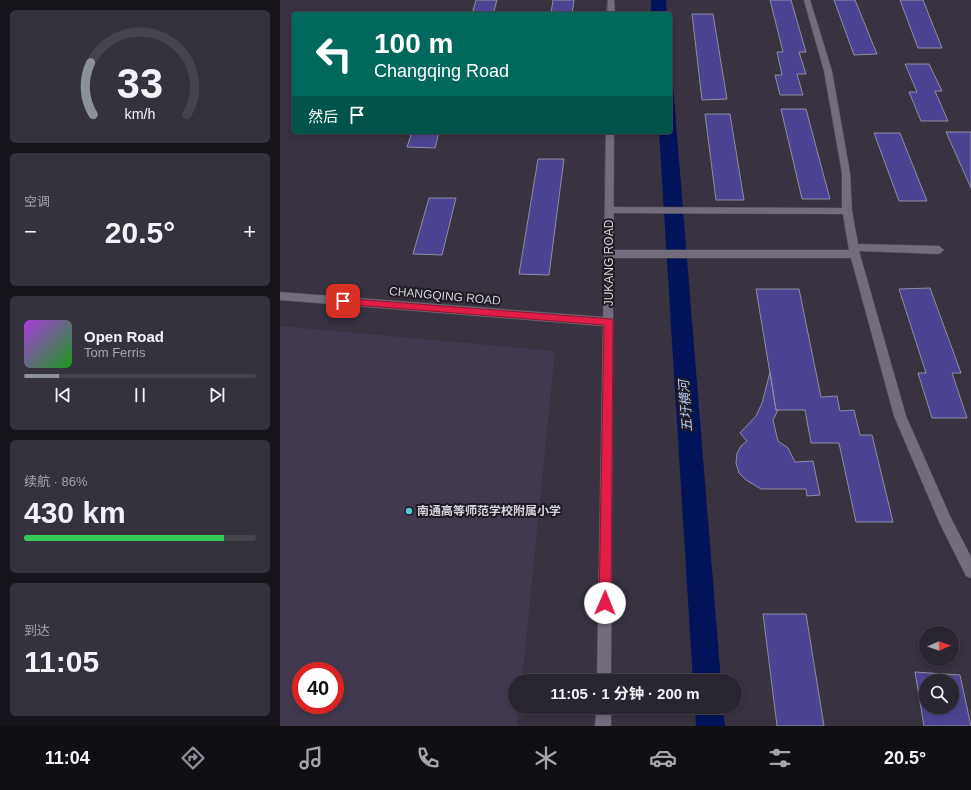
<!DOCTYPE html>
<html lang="zh">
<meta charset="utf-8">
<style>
body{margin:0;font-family:Helvetica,"Noto Sans SC",sans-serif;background:#36323d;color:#f1f3f6;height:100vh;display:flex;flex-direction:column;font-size:15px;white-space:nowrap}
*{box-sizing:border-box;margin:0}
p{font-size:13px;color:#a5a5ab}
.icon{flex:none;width:22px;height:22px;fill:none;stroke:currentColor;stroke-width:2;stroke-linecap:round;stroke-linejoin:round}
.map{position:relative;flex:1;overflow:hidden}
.panel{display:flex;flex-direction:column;gap:10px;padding:10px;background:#17151b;width:280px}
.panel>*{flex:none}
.hud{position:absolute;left:12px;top:12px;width:380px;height:122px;border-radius:4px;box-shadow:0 2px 6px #0003,0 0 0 1px #46434d;background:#00695c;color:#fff;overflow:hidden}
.needle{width:26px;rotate:88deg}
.buttons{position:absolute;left:639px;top:626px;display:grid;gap:8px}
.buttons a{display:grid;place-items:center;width:40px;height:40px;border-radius:50%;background:#2a2631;box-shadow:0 2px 6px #0003,0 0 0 1px #46434d;font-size:20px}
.speed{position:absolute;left:12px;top:662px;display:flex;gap:8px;font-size:20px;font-weight:700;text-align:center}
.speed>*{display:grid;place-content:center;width:52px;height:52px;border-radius:50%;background:#2a2631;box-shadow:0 2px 6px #0003,0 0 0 1px #46434d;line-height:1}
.speed .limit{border:6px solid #d22;background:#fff;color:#111}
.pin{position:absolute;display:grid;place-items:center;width:34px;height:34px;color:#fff;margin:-17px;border-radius:8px;box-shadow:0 2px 6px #0006}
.me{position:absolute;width:44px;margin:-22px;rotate:1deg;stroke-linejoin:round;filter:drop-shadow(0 0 3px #0008)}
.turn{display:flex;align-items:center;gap:14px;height:84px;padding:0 16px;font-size:18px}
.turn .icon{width:52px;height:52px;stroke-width:2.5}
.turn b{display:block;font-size:28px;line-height:34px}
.then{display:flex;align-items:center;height:38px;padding:0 16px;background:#0003;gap:8px;font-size:15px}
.big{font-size:30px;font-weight:700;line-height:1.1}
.panel .tile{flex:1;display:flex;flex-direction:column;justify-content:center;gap:6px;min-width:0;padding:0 14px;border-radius:6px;background:#36323d}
.panel .dial{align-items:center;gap:0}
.dial svg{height:104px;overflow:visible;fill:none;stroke:#46434d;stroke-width:7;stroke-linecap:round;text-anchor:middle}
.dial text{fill:#f1f3f6;stroke:none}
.song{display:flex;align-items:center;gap:12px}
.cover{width:48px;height:48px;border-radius:6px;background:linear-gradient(135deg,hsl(280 70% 55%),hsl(120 70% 35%))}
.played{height:4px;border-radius:2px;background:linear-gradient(90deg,#8c9099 15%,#46434d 15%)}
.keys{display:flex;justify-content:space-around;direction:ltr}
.heat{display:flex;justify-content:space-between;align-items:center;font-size:22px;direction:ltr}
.charge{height:6px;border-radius:3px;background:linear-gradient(90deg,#34c759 86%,#46434d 0)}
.trip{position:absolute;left:228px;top:674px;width:234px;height:40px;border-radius:20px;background:#2a2631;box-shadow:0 2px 6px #0003,0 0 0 1px #46434d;font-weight:700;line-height:40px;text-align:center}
.tab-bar{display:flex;height:64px;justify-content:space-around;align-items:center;background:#110f14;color:#a5a5ab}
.tab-bar .icon{width:28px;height:28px}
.tab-bar .on{color:#8c9099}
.tab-bar b{font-size:18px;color:#f1f3f6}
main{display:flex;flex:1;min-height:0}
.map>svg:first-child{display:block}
</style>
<main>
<section class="panel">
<div class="tile dial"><svg viewBox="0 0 100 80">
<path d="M14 69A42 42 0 1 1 86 69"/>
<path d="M14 69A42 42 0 0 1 12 29" stroke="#8c9099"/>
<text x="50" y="56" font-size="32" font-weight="700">33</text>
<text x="50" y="72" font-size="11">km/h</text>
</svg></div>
<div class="tile"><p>空调</p>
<div class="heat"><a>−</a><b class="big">20.5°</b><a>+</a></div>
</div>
<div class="tile">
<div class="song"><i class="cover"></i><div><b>Open Road</b><p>Tom Ferris</p></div></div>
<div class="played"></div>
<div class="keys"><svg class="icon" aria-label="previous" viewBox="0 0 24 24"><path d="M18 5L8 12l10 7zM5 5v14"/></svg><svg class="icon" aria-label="pause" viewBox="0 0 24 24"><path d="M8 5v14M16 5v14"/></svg><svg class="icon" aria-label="next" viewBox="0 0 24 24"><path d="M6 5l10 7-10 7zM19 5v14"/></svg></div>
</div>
<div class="tile"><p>续航 · 86%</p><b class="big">430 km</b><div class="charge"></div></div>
<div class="tile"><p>到达</p><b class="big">11:05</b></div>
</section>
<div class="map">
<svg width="691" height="726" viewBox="0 0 691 726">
<rect width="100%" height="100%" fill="#383241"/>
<path fill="#42394e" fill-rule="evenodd" d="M 0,326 L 275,351 L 242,681 L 235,681 L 235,707 L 239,707 L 237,726 L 0,726 ZM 21,671 L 55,671 L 55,705 L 21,705 Z"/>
<path fill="#031359" d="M 371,0 L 386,0 L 387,14 L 371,14 Z
M 390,48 L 441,681 L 413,681 L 379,132 L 390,132 Z
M 415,707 L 443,707 L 445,726 L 416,726 Z"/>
<path fill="#4c4492" stroke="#8d8da0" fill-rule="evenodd" d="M 196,0 L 217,0 L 213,14 L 192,14 Z
M 273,0 L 294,0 L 292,14 L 271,14 Z
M 490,0 L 511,0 L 526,52 L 519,52 L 526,74 L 517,74 L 523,95 L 500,95 L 495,75 L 502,75 L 497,52 L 503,52 Z
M 554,0 L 575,0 L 597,54 L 574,55 Z
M 620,0 L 643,0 L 662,48 L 638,48 Z
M 412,14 L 433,14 L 447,99 L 422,100 Z
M 625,64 L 649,64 L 662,91 L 655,91 L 668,121 L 641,121 L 629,92 L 637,92 Z
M 501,109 L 526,109 L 550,199 L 522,199 Z
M 425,114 L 450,114 L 464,200 L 436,200 Z
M 132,132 L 159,132 L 155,148 L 127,147 Z
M 666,132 L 691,132 L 691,188 Z
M 594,133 L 620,133 L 647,201 L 619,201 Z
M 258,159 L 284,159 L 269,275 L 239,274 Z
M 149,198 L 176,198 L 162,255 L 133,254 Z
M 650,288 L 681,373 L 672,373 L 687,418 L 652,418 L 638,373 L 646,373 L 619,289 Z
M 476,289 L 519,289 L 541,397 L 557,396 L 560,411 L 574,410 L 580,435 L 592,435 L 613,522 L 576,522 L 559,443 L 531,443 L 525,410 L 496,410 Z
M 490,372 L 496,410 L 498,410 L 493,420 L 498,441 L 508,448 L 515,462 L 533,461 L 540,495 L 527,496 L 526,489 L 481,489 L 466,480 L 459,473 L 456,463 L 457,453 L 461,446 L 467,441 L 460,433 L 476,416 L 482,403 Z
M 483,614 L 526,614 L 544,726 L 497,726 Z
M 635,672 L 680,675 L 691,726 L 644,726 ZM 646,681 L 672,681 L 672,707 L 646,707 Z"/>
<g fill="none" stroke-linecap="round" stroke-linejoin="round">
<g stroke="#56515d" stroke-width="1">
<path id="minor" d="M 524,0 L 530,0 L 552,71 L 570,173 L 572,211 L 578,244 L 659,246 L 664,250 L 659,254 L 579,251 L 626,416 L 670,516 L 691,557 L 691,578 L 686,576 L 660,524 L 614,416 L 571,258 L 329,258 L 324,254 L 329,250 L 569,250 L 563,214 L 330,213 L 325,210 L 330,207 L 562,208 L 562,173 L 544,71 Z"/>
</g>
<g stroke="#56515d" stroke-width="1">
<path id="tertiary" d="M 328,0 L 334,0 L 335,14 L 327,14 Z
M 326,132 L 334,132 L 331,681 L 317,681 L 323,326 L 0,300 L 0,292 L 323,317 Z
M 317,707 L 331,707 L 331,726 L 315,726 Z"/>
</g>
<use href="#minor" fill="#736c7d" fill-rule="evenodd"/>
<use href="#tertiary" fill="#736c7d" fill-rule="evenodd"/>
</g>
<path fill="#e11d48" stroke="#92132f" d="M 60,298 L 332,319 L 333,322 L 331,603 L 329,607 L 325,609 L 321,607 L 319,603 L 324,325 L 63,304 L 60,303 L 58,301 Z"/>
<circle fill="#52cbd9" stroke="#1e1b22" stroke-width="1.5" cx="129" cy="511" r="4"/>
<g text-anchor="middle" stroke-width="4" stroke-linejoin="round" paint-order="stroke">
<g font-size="12" fill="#d7d3dc" stroke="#1e1b22">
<text transform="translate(329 263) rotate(-90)" y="4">JUKANG ROAD</text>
<text transform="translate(165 296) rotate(5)" y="4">CHANGQING ROAD</text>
</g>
<g font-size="12" font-weight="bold" fill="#d7d3dc" stroke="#1e1b22" text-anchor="start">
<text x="137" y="515">南通高等师范学校附属小学</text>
</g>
<g font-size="13" font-style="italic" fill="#b9cdf6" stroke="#1e1b22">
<text transform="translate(405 406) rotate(-94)" y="5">五圩横河</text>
</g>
</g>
</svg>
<div class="buttons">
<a><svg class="needle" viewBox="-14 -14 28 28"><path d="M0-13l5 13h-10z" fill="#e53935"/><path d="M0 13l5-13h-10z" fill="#a5a5ab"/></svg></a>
<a><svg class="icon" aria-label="search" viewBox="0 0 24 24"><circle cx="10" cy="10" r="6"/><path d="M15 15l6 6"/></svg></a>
</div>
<div class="speed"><div class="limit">40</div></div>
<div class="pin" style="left:63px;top:301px;background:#d93025"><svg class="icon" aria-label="arrive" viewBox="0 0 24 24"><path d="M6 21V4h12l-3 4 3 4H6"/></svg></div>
<svg class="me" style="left:325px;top:603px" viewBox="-20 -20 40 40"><circle r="19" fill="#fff"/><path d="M0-13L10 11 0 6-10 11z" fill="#e11d48"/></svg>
<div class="trip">11:05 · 1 分钟 · 200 m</div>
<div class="hud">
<div class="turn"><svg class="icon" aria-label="left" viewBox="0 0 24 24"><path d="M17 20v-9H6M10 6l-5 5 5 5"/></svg><div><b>100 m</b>Changqing Road</div></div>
<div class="then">然后<svg class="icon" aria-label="arrive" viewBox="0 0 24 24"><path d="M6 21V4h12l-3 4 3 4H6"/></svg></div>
</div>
</div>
</main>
<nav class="tab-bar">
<b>11:04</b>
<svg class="icon on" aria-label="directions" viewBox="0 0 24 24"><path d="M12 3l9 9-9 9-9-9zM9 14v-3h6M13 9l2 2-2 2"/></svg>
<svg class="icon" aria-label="music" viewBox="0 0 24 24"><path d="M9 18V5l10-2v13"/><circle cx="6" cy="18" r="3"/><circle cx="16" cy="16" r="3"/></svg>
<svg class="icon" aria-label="phone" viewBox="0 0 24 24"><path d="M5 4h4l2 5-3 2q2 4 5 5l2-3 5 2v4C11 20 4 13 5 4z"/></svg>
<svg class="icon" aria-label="climate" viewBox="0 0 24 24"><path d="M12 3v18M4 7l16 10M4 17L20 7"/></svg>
<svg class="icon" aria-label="car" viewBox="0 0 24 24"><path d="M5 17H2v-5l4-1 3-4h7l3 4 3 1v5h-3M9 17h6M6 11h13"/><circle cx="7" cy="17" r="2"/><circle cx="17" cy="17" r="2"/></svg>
<svg class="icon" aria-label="filters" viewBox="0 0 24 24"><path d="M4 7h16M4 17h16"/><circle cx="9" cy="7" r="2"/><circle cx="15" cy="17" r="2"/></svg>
<b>20.5°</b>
</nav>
